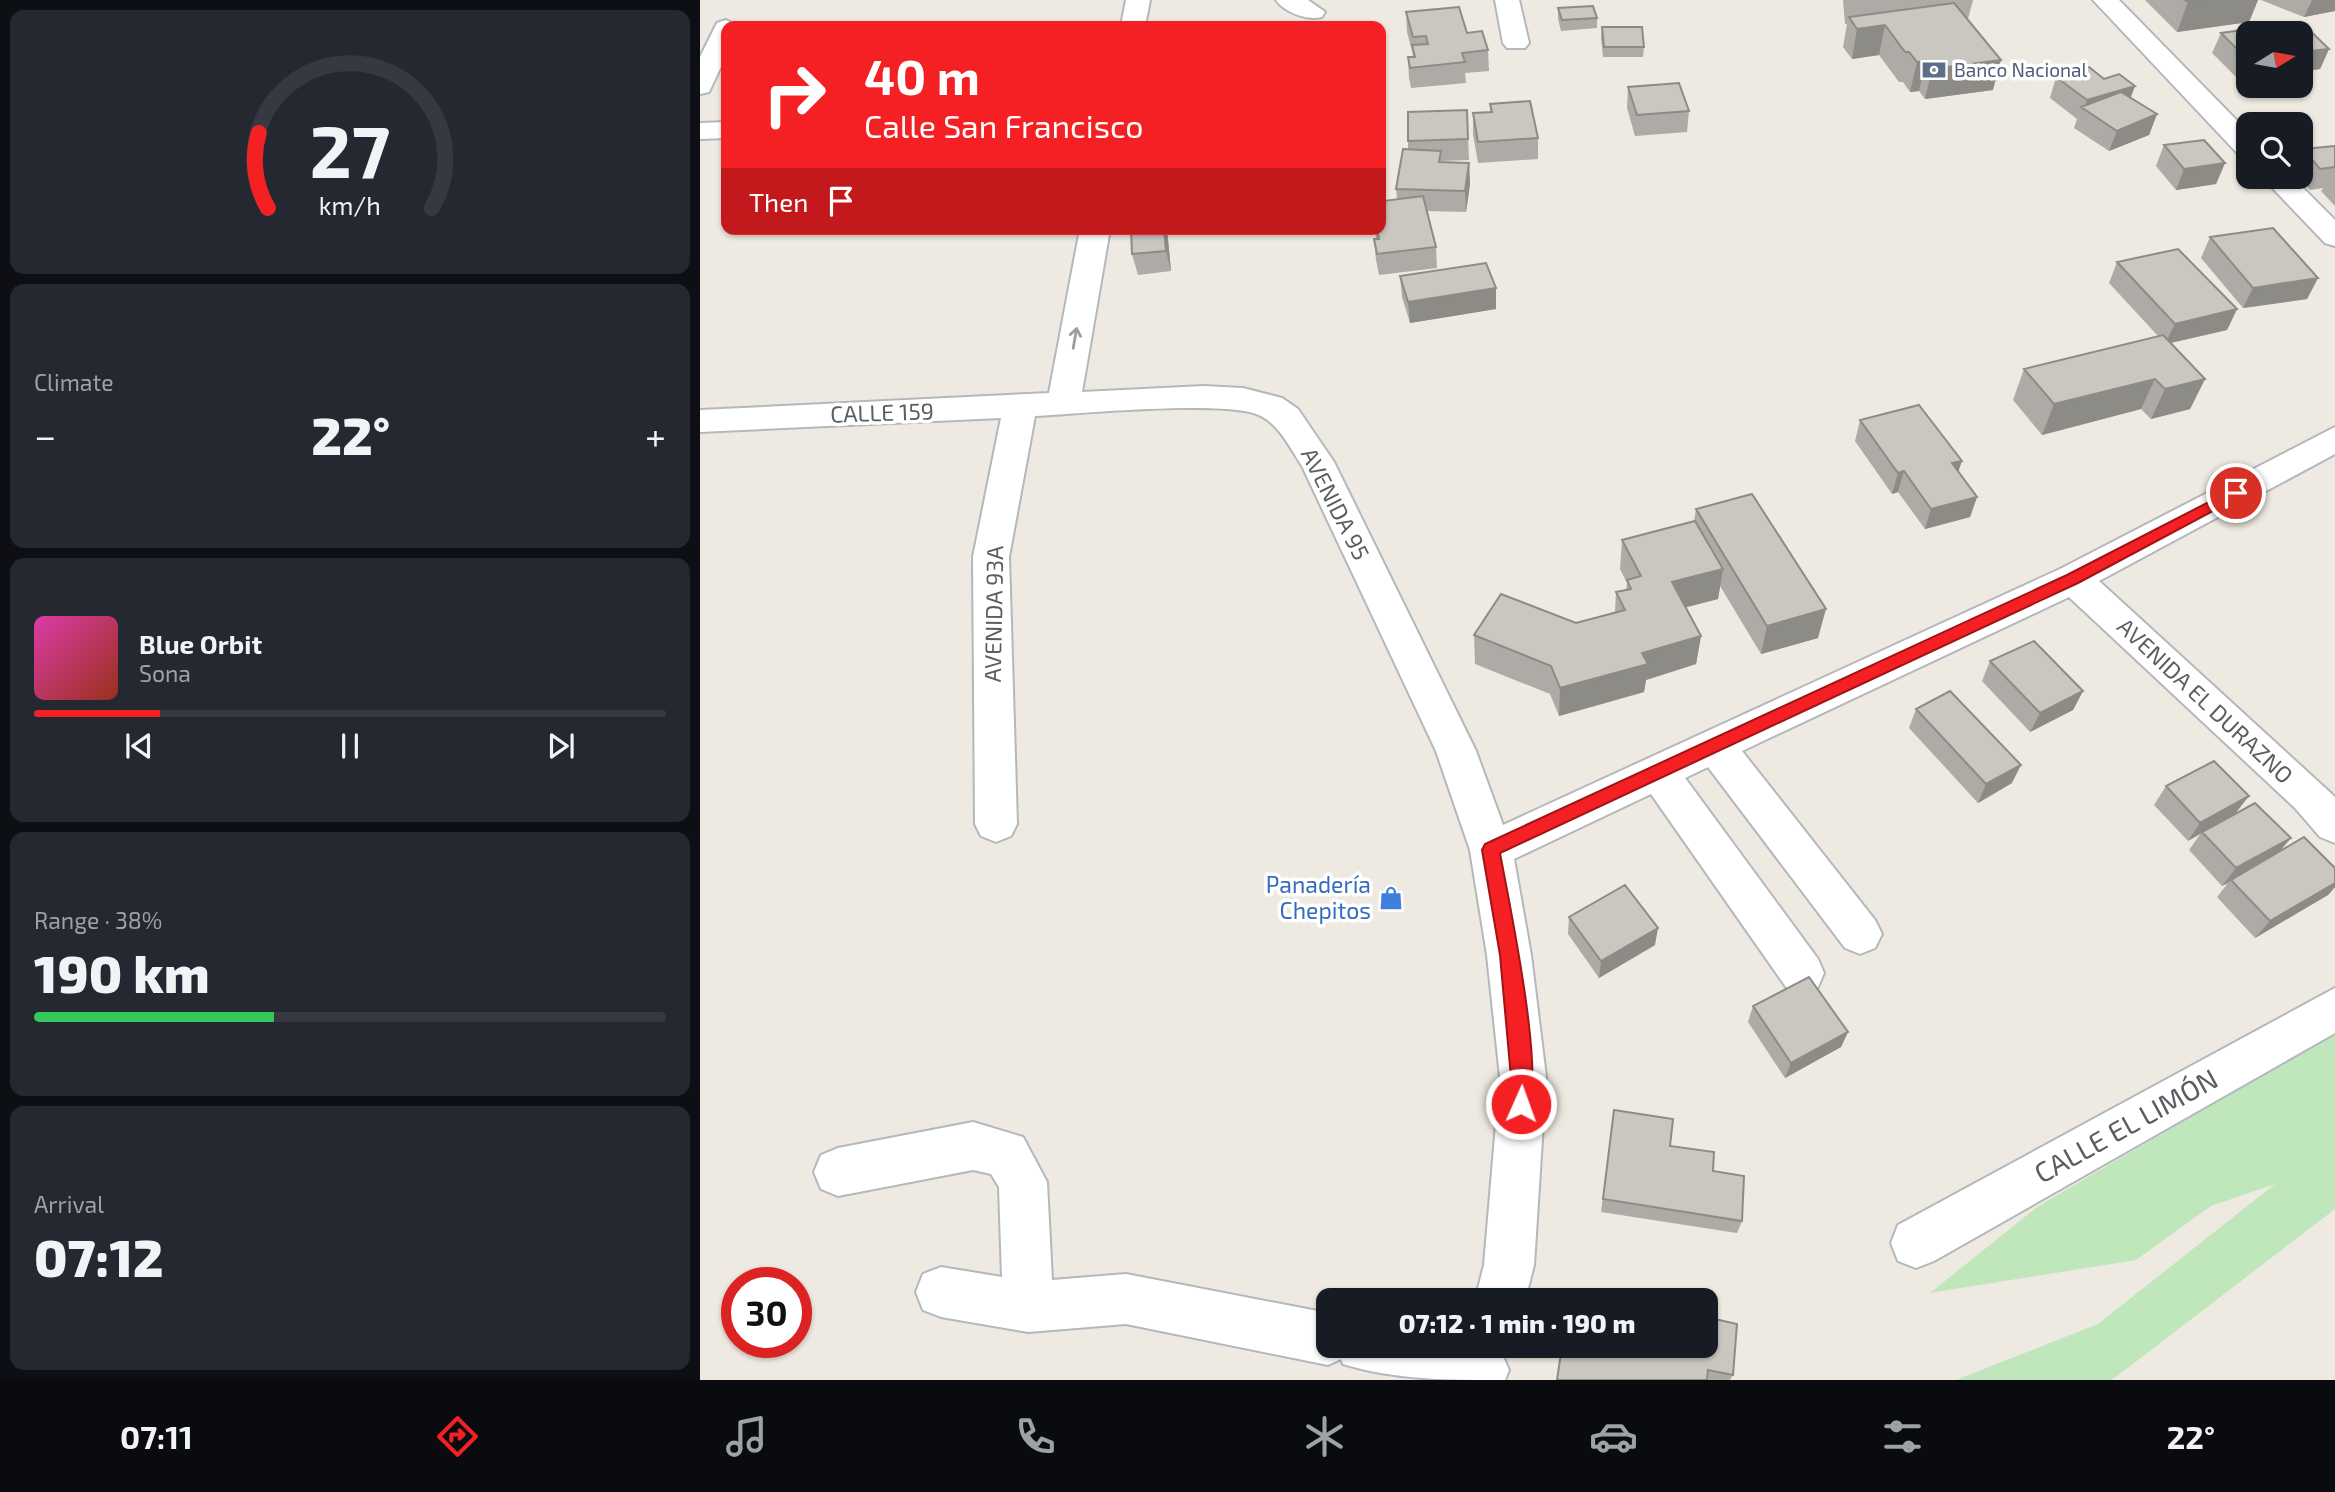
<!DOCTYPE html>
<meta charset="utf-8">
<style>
body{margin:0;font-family:"Exo 2",sans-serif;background:#242831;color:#f1f3f6;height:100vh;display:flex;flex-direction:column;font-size:26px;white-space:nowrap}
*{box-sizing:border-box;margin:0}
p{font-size:23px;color:#9ea1a6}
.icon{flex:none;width:38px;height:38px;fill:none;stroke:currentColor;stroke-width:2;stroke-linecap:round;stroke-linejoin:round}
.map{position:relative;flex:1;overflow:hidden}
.side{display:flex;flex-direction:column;gap:10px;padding:10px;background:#0d0f14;width:700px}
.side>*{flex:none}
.hud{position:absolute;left:21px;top:21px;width:665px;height:214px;border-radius:14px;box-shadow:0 2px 5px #0004;background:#f42023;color:#fff;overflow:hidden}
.needle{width:46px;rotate:79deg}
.buttons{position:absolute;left:1536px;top:21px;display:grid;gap:14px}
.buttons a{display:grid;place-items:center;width:77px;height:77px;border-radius:14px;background:#171b24;box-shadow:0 2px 5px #0004;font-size:35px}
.speed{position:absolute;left:21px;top:1267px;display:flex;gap:14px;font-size:35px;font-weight:700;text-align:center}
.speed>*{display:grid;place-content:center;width:91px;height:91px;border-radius:50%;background:#171b24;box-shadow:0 2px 5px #0004;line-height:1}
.speed .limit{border:10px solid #d22;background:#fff;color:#111}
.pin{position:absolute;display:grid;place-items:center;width:60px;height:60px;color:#fff;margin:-30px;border:4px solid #fff;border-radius:50%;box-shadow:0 2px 7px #0007}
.me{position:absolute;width:77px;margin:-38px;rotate:2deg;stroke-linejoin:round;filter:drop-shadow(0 0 5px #0008)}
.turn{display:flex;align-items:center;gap:24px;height:147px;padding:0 28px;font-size:32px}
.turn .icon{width:91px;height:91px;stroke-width:2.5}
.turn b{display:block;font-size:49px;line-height:60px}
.then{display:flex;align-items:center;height:66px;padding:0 28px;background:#0003;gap:14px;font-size:26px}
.big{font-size:52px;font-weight:800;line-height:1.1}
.side .card{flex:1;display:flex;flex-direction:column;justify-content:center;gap:10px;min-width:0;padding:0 24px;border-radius:14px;background:#242831}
.side .dial{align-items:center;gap:0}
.dial svg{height:182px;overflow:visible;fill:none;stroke:#363941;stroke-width:7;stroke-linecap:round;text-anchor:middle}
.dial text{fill:#f1f3f6;stroke:none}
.song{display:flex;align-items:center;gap:21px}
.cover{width:84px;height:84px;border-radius:10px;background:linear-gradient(135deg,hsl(320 70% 55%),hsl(10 70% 35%))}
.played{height:7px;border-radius:4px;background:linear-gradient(90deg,#f42023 20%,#363941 20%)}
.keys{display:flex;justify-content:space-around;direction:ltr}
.heat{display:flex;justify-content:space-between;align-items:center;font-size:38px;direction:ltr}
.charge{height:10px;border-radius:5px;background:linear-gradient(90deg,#34c759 38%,#363941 0)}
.trip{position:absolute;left:616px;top:1288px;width:402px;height:70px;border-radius:14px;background:#171b24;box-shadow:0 2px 5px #0004;font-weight:800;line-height:70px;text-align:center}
.tab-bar{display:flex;height:112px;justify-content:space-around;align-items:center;background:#090b0e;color:#9ea1a6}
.tab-bar .icon{width:49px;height:49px}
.tab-bar .active{color:#f42023}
.tab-bar b{font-size:32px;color:#f1f3f6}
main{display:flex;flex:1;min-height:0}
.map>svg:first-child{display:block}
</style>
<main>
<section class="side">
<div class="card dial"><svg viewBox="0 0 100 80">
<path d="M14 69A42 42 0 1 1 86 69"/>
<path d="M14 69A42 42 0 0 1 10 36" stroke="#f42023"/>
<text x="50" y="56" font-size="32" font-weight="700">27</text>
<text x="50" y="72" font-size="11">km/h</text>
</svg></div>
<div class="card"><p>Climate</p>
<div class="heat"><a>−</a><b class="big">22°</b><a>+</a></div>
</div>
<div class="card">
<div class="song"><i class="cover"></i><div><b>Blue Orbit</b><p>Sona</p></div></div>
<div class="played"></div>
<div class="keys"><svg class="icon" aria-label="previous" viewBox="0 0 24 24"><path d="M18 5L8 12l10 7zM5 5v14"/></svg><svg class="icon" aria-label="pause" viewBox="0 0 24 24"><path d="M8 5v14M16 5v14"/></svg><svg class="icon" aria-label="next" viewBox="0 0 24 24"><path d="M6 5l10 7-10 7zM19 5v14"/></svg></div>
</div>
<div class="card"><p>Range · 38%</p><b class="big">190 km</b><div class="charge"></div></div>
<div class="card"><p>Arrival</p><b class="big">07:12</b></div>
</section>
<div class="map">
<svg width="1635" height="1380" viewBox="0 0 1635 1380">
<rect width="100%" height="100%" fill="#eeeae1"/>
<path fill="#bfe7bb" d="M 1635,1032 L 1635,1209 L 1412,1380 L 1256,1380 L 1398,1324 L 1575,1184 L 1511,1206 L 1436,1260 L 1230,1293 L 1337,1207 Z"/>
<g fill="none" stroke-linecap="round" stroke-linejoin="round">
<g stroke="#b4b8bd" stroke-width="4">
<path id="minor" d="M 426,0 L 450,0 L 445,26 L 421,26 Z
M 576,0 L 608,0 L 625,12 L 622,17 C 607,21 584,12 576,0 Z
M 795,0 L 819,0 L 829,43 L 825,48 L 807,48 L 803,43 Z
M 1393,0 L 1419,0 L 1549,133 L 1549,157 L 1539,155 Z
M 26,20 L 37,26 L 26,26 L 26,56 L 9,92 L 0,94 L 0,57 L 17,23 Z
M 26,122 L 26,138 L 0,139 L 0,123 Z
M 1562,177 L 1592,177 L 1635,220 L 1635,246 L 1625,243 Z
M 380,229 L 410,229 L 382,392 L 504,386 L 543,388 L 582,398 L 598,409 L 634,462 L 776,751 L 803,825 L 1360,569 L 1635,427 L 1635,454 L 1399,581 L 1635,797 L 1635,843 L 1620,837 L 1595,808 L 1369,597 L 1042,751 L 1175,920 L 1182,934 L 1175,948 L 1160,954 L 1145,948 L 1008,767 L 985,778 L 1118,959 L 1124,973 L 1118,987 L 1102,993 L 1086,987 L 951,794 L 814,859 L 831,955 L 846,1077 L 834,1265 L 825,1300 L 775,1300 L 784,1265 L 800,1077 L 787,955 L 770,850 L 736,751 L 602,466 C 590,448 580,426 561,416 C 531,399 377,414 335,416 L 309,557 L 317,824 L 311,836 L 296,842 L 281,836 L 275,824 L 273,557 L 301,418 L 0,432 L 0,410 L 349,393 Z
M 1635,988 L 1635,1033 L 1234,1261 L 1216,1268 L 1198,1261 L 1191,1243 L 1198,1225 Z
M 273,1122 L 323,1137 L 347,1182 L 352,1280 L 426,1274 L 628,1313 L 628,1346 L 787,1346 L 801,1352 L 809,1370 L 805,1380 C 750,1380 694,1380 643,1364 L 641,1359 L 628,1365 L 426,1324 L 328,1332 L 241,1317 L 223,1310 L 216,1292 L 223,1274 L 241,1267 L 302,1277 L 299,1187 L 291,1174 L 273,1170 L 138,1196 L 121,1189 L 114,1172 L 121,1155 L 138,1148 Z"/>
</g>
<use href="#minor" fill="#fff" fill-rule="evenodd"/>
</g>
<path fill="#aeaaa5" d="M 1143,0 L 1273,0 L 1268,19 L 1293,90 L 1225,99 L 1219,91 L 1210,92 L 1203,82 L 1199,82 L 1179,55 L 1152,59 L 1143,47 L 1147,24 L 1145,24 Z
M 1445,0 L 1558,0 L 1549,22 L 1477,32 Z
M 1561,0 L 1635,0 L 1635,11 L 1604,17 Z
M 858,8 L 897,18 L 897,28 L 861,31 L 858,19 Z
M 706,12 L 788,50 L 789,71 L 765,73 L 766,83 L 711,88 L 709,78 L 708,57 L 713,57 L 712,51 L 707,32 Z
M 1601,22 L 1629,49 L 1620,69 L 1601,72 L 1601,33 L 1549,33 L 1549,79 L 1539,80 L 1512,53 L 1521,33 Z
M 902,27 L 944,47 L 943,57 L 903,57 L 901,37 Z
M 1356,77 L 1404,79 L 1435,86 L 1431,97 L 1457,114 L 1449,135 L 1409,151 L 1374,128 L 1377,119 L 1350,98 Z
M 928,87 L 989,111 L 987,132 L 935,136 L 927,108 Z
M 790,104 L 838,138 L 838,159 L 778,163 L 773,134 L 773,113 L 790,112 Z
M 767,110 L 769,160 L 742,161 L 742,162 L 769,163 L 770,184 L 766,212 L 727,211 L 736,247 L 737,268 L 679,275 L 676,260 L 674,239 L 676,239 L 675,229 L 681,229 L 684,209 L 683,201 L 697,199 L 696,189 L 708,150 L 708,141 Z
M 1464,145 L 1525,163 L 1516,184 L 1476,190 L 1456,166 Z
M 1635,146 L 1635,206 L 1621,191 L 1623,188 L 1610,190 L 1599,177 L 1601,177 L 1601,153 L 1603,149 Z
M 467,229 L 471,271 L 438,275 L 432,254 Z
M 481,229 L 534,229 L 483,235 Z
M 1510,237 L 1618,278 L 1607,299 L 1543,308 L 1501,258 Z
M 1417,262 L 1537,309 L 1527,330 L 1471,343 L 1505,379 L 1490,409 L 1451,419 L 1441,409 L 1342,435 L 1313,400 L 1324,369 L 1458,336 L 1409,283 Z
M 700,276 L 796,288 L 796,309 L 710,323 L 702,297 Z
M 1160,420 L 1258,471 L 1277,497 L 1270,517 L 1225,529 L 1198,492 L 1192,494 L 1155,441 Z
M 996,509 L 1118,638 L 1061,654 L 1020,586 L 1018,599 L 986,607 L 1001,636 L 996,664 L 946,680 L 944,692 L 859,716 L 850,694 L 775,664 L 774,635 L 876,623 L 915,613 L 916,592 L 926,590 L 927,583 L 920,569 L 922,540 L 994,521 Z
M 1290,661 L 1383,691 L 1373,710 L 1330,732 L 1282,681 Z
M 1216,709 L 1312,783 L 1278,803 L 1209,728 Z
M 1466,786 L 1536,814 L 1580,851 L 1635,868 L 1635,887 L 1628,895 L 1555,938 L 1517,897 L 1528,883 L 1522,886 L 1489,850 L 1501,833 L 1488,841 L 1454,805 Z
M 869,917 L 955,945 L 899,978 L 868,934 Z
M 1053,1006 L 1148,1032 L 1141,1047 L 1085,1078 L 1048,1022 Z
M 912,1124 L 970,1146 L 1013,1171 L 1042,1221 L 1037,1233 L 901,1212 Z
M 1006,1346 L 1033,1375 L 1030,1380 L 857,1380 Z"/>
<path fill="#8d8b86" d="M 1505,0 L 1558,0 L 1549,22 L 1477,32 L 1488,2 Z
M 1612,0 L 1635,0 L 1635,11 L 1604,17 Z
M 1185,25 L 1179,55 L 1152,59 L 1157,29 Z
M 1629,49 L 1620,69 L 1601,72 L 1601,52 Z
M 1301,60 L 1293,90 L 1225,99 L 1232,69 Z
M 1548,60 L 1549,79 L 1539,80 Z
M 1226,61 L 1219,91 L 1210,92 L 1217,62 Z
M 1435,86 L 1427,106 L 1384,109 L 1387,100 Z
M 1457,114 L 1449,135 L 1409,151 L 1417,131 Z
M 769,163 L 770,184 L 766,212 L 765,191 Z
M 1525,163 L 1516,184 L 1476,190 L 1484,169 Z
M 464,229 L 467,229 L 471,271 L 466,251 Z
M 1618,278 L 1607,299 L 1543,308 L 1553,288 Z
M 796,288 L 796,309 L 710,323 L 708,302 Z
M 1537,309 L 1527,330 L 1465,344 L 1475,324 Z
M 1455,379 L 1441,409 L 1342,435 L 1354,404 Z
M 1505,379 L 1490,409 L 1451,419 L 1465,389 Z
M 1262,461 L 1255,481 L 1252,463 Z
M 1204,471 L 1198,492 L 1192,494 L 1198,473 Z
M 1277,497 L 1270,517 L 1225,529 L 1231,509 Z
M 1023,569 L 1018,599 L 968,612 L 972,582 Z
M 1126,609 L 1118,638 L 1061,654 L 1067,626 Z
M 1001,636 L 996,664 L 946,680 L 944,692 L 859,716 L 860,688 L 942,653 Z
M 1383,691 L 1373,710 L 1330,732 L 1340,713 Z
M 1321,765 L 1312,783 L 1278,803 L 1286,784 Z
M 1549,796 L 1535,814 L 1488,841 L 1500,823 Z
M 1591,838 L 1576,856 L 1531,880 L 1528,883 L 1522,886 L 1536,868 Z
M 1635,883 L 1635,887 L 1628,895 L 1555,938 L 1570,921 Z
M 958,928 L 955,945 L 899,978 L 901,961 Z
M 1148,1032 L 1141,1047 L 1085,1078 L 1091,1063 Z"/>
<path fill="#cac6c0" stroke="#8d8b86" stroke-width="2" d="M 1485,0 L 1505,0 L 1488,2 Z
M 1254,3 L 1301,60 L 1232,69 L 1226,61 L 1217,62 L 1209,52 L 1205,52 L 1185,25 L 1157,29 L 1149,17 Z
M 893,6 L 897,18 L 862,20 L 858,8 Z
M 759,7 L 767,33 L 782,31 L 788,50 L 762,53 L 765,62 L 710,68 L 708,57 L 715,57 L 712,45 L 728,44 L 726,36 L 713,37 L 706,12 Z
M 1601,22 L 1629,49 L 1601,52 L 1601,33 L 1549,33 L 1548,60 L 1521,33 Z
M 902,27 L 942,27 L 944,47 L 904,47 Z
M 1389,67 L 1404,79 L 1419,74 L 1435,86 L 1387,100 L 1356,77 Z
M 979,83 L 989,111 L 937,115 L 928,87 Z
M 1421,92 L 1457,114 L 1417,131 L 1381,107 Z
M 830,101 L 838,138 L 778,142 L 773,113 L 792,112 L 790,104 Z
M 767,110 L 768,139 L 708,141 L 708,112 Z
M 1504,140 L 1525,163 L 1484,169 L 1464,145 Z
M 1635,146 L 1635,167 L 1620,169 L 1603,149 Z
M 703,149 L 741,151 L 739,162 L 769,163 L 765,191 L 696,189 Z
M 723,196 L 736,247 L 677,254 L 674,239 L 679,239 L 677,229 L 681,229 L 681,209 L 685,209 L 683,201 Z
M 1573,228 L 1618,278 L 1553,288 L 1510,237 Z
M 431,229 L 464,229 L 466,251 L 432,254 Z
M 1478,249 L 1537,309 L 1475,324 L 1417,262 Z
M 786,263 L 796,288 L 708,302 L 700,276 Z
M 1463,335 L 1505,379 L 1465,389 L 1455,379 L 1354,404 L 1324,369 Z
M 1219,405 L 1262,461 L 1252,463 L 1277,497 L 1231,509 L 1204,471 L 1198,473 L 1160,420 Z
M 1052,494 L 1126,609 L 1067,626 L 996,509 Z
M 995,521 L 1023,569 L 972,582 L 1001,636 L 942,653 L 948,664 L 860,688 L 851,666 L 774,635 L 801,594 L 876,623 L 925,610 L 916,592 L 931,589 L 927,580 L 941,576 L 922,540 Z
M 1334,641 L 1383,691 L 1340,713 L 1290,661 Z
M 1250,691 L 1321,765 L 1286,784 L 1216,709 Z
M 1514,761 L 1549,796 L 1500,823 L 1466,786 Z
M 1555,803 L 1591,838 L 1536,868 L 1502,832 Z
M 1604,837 L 1635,868 L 1635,883 L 1570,921 L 1531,880 Z
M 925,885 L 958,928 L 901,961 L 869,917 Z
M 1109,977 L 1148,1032 L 1091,1063 L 1053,1006 Z
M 914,1110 L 973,1119 L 970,1146 L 1014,1152 L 1013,1171 L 1044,1176 L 1042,1221 L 903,1199 Z
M 871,1290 L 921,1300 L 869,1300 Z
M 1006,1317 L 1037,1324 L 1033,1375 L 1008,1370 L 1007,1380 L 857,1380 L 862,1346 L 1006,1346 Z"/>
<defs><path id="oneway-shaft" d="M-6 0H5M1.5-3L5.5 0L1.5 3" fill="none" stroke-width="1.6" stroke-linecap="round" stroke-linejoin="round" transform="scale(1.75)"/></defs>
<use stroke="#9b9ea1" href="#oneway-shaft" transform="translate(375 338) rotate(-80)"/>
<path fill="#f42023" stroke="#9f1517" stroke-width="2" d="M 1536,488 L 1543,493 L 1541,496 L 1378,583 L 800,853 C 809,902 845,1072 828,1111 L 821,1113 L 814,1111 L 800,955 L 782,850 L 785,844 L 1367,575 Z"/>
<defs>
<g id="bank-bare" transform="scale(1.89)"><path d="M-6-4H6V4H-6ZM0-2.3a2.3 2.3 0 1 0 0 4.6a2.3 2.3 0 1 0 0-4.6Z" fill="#5c6f8a" stroke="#fff" stroke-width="2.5" paint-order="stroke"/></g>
<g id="shop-bare" transform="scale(1.89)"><path d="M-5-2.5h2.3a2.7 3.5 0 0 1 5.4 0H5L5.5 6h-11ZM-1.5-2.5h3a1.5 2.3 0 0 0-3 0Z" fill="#3f7fe0" stroke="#fff" stroke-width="2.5" paint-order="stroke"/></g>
</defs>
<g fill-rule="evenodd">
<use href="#bank-bare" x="1234" y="70"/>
<use href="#shop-bare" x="691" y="898"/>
</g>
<g text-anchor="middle" stroke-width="7" stroke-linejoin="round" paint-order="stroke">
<g font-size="19" fill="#4e5e75" stroke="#fff" text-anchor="start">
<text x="1254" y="77">Banco Nacional</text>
</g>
<g font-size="23" fill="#595e63" stroke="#fff">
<text transform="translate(182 413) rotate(-2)" y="8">CALLE 159</text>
<text transform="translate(635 504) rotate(63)" y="8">AVENIDA 95</text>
<text transform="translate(294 614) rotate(-89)" y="8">AVENIDA 93A</text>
<text transform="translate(1505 701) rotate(43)" y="8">AVENIDA EL DURAZNO</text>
</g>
<g font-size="23" fill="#366cbe" stroke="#fff" text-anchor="end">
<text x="671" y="893">Panadería<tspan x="671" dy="26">Chepitos</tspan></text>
</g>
<g font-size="28" fill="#595e63" stroke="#fff">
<text transform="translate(1426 1126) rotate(-29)" y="10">CALLE EL LIMÓN</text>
</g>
</g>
</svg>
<div class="buttons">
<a><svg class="needle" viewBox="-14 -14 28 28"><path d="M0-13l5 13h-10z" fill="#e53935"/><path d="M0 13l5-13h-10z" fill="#9ea1a6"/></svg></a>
<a><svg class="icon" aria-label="search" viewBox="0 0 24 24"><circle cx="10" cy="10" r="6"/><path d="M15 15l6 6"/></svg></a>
</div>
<div class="speed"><div class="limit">30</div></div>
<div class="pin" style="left:1536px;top:493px;background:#d93025"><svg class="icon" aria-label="arrive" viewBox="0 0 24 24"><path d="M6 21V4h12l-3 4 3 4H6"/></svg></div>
<svg class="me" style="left:821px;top:1104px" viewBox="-20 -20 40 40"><circle r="17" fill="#f42023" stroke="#fff" stroke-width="3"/><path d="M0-11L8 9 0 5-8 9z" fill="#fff"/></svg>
<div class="trip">07:12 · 1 min · 190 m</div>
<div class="hud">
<div class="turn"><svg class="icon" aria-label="right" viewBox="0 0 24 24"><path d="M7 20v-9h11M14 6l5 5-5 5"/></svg><div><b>40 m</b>Calle San Francisco</div></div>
<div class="then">Then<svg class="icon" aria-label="arrive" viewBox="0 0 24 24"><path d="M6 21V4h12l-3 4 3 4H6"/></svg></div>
</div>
</div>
</main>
<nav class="tab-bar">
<b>07:11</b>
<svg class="icon active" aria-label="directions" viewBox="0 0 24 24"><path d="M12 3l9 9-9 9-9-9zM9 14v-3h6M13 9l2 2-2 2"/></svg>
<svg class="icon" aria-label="music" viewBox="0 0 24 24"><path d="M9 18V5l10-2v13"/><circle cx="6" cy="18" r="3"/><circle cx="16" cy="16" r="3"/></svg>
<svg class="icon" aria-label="phone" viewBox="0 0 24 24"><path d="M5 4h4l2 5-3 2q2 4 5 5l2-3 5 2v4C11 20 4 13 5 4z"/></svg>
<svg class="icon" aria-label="climate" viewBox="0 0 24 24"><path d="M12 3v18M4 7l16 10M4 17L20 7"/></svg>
<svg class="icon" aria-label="car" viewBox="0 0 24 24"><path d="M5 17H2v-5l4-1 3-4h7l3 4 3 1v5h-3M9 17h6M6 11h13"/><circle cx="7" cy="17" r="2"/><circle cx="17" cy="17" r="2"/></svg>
<svg class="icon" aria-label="filters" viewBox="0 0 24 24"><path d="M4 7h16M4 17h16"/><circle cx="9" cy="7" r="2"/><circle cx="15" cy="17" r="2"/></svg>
<b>22°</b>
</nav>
